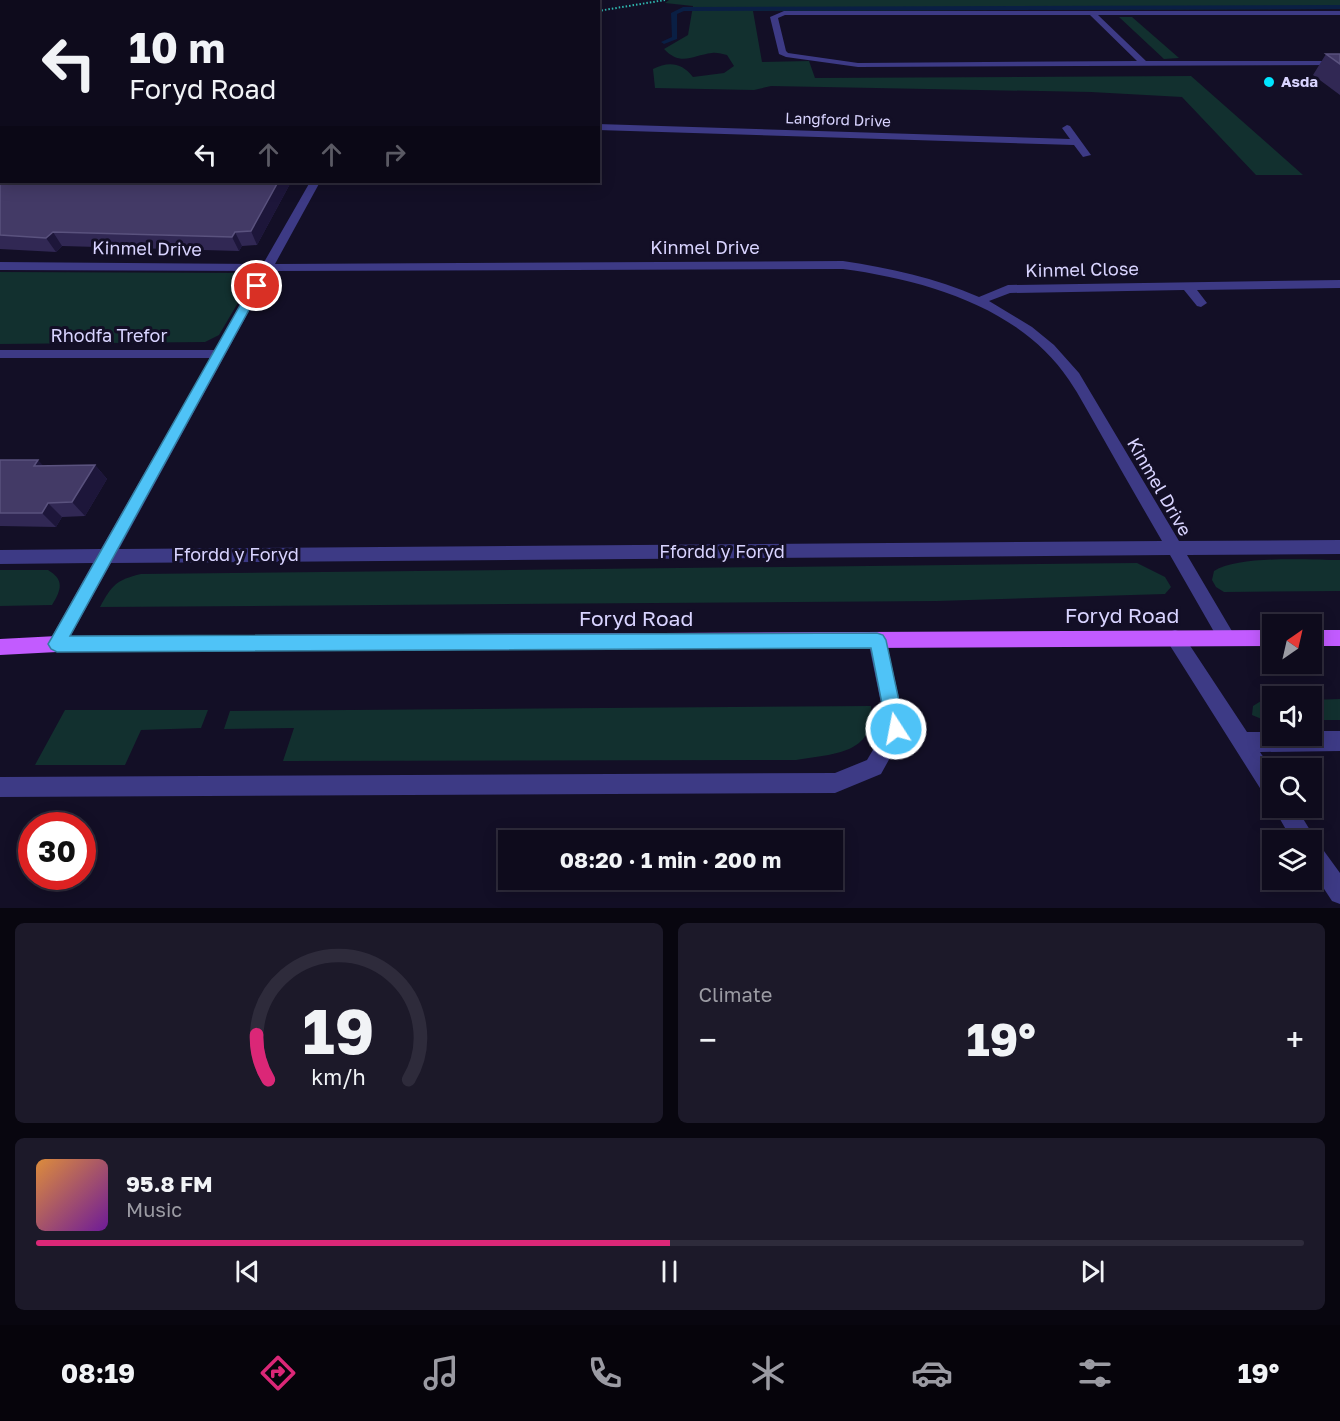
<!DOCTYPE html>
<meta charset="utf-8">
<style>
body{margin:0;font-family:"Golos Text",sans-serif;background:#1c1929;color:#f1f3f6;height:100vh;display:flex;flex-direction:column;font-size:22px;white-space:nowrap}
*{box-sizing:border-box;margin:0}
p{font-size:20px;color:#9b9ba3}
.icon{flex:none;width:33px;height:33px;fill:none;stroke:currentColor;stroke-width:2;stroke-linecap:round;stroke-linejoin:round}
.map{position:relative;height:908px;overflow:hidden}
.side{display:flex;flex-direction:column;gap:15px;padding:15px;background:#08060f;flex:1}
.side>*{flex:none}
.banner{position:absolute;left:0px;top:0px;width:600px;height:183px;box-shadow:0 3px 15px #0003,0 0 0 2px #2e2b3b;background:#0e0b1c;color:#f1f3f6;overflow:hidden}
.needle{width:39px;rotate:34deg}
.controls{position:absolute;left:1262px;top:614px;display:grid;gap:12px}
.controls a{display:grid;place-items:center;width:60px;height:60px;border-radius:0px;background:#0e0b1c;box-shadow:0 3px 15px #0003,0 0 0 2px #2e2b3b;font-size:30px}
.speed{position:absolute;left:18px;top:812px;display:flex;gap:12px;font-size:30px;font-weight:700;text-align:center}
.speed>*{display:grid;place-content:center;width:78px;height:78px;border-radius:50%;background:#0e0b1c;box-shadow:0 3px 15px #0003,0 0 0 2px #2e2b3b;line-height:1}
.speed .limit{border:9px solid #d22;background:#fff;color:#111}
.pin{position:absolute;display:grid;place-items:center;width:51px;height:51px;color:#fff;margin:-26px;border:3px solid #fff;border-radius:50%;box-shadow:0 2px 6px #0007}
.me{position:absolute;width:66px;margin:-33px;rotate:349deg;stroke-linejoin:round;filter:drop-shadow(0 0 4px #0008)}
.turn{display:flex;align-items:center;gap:21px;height:126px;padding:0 30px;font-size:27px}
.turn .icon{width:78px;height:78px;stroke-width:2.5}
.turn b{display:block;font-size:42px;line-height:51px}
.lanes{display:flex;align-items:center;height:57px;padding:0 30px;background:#0003;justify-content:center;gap:30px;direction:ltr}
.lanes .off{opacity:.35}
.big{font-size:45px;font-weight:700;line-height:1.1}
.side .widget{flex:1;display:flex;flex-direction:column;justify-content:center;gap:9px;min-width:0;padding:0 21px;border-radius:9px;background:#1c1929}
.side .dial{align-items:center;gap:0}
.dial svg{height:156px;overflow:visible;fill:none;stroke:#2e2b3b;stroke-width:7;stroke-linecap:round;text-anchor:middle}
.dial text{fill:#f1f3f6;stroke:none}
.song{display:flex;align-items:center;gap:18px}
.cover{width:72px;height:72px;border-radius:9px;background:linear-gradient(135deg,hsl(30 70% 55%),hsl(280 70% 35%))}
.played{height:6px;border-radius:3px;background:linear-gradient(90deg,#db2777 50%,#2e2b3b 50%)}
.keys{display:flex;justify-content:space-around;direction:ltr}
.heat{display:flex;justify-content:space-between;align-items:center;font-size:33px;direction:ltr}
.side .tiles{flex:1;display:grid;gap:15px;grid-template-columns:1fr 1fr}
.widget:last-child{grid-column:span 2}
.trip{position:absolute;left:498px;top:830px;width:345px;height:60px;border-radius:0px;background:#0e0b1c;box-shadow:0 3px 15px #0003,0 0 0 2px #2e2b3b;font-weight:700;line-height:60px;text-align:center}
.dock{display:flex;height:96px;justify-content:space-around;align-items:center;background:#06040b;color:#9b9ba3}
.dock .icon{width:42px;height:42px}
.dock .active{color:#db2777}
.dock b{font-size:27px;color:#f1f3f6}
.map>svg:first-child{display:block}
</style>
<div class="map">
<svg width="1340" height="908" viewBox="0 0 1340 908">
<rect width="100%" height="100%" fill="#130f26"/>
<path fill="#12302f" d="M 669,0 L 1340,0 L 1340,9 L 753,11 L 762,62 L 809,61 L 815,78 L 1191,76 L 1303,175 L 1256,175 L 1182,97 L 1091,92 L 771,86 L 754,90 L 655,88 L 653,69 C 669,61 682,63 693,77 L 724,73 L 734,66 L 727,55 C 722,54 716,52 712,53 C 693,55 681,67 664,49 L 688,35 L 693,6 L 665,3 Z
M 1132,17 L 1179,58 L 1164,59 L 1119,17 Z
M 0,272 L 251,273 L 246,289 L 219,335 L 205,342 L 0,344 Z
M 1340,560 L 1340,591 L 1224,592 L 1216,587 L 1212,580 L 1214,571 C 1239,555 1309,560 1340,560 Z
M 1137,563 L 1165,577 L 1171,587 L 1165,594 L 937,601 L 100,607 C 112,585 116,580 141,574 Z
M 48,570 C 65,580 61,590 52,605 L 0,606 L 0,570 Z
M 1340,699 L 1340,720 L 1311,720 L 1311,700 Z
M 1272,700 L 1272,720 L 1264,720 L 1252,715 L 1253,706 L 1261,701 Z
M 871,706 C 876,755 832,754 796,760 L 283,761 L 294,728 L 224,729 L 230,711 Z
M 65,710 L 208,710 L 201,728 L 141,730 L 125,765 L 35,765 Z"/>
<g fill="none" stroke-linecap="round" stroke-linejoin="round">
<path fill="#0a1f44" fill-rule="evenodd" d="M 1340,5 L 1340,9 L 684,11 L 677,14 L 677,39 L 664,44 L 661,42 L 672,37 L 671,13 L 683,7 Z"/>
<path stroke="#2fb8b0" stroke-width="2" stroke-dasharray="1.5 2" stroke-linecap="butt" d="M 598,11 L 665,0"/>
<path fill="#3d3a85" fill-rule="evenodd" d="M 185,0 L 193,0 L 185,2 Z
M 296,0 L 305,0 L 307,2 L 298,2 Z
M 436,0 L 444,0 L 435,2 Z
M 784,11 L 1340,11 L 1340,15 L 1098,15 L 1146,61 L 1340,61 L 1340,65 L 858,67 L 786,57 L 779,54 L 770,17 ZM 785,15 L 1090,15 L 1137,61 L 858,63 L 788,53 L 786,51 L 778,18 Z
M 598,124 L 1070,139 L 1062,128 L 1067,125 L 1070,126 L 1091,155 L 1083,157 L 1074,145 L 598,130 Z
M 310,182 L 320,182 L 275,264 L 843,261 C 890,268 935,278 979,297 L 1008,285 L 1340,280 L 1340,288 L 1197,290 L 1207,303 L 1201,307 L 1197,306 L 1184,290 L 1010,293 L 989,301 L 1032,327 L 1054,345 L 1079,373 L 1179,541 L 1340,540 L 1340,554 L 1187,555 L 1236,638 L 1233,644 L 1227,646 L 1221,644 L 1170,555 L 111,563 L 63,650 L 57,652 L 51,650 L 48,644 L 51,638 L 93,563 L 0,564 L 0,550 L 101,549 L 210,358 L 0,358 L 0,350 L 215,350 L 259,271 L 0,270 L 0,262 L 263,264 ZM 843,269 C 925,280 1020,307 1069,380 C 1080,396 1089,414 1099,431 C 1120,468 1141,505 1162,541 L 119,549 L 271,271 Z
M 1175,630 L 1181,632 L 1247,732 L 1272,732 L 1272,735 L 1311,735 L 1311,731 L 1340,731 L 1340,751 L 1260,752 L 1272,770 L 1272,799 L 1265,796 L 1169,644 L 1166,638 L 1169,632 Z
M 877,632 L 883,634 L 886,640 L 906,729 L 881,774 L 835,793 L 0,797 L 0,777 L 835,773 L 867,760 L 886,728 L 868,640 L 871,634 Z
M 1273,807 L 1296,807 L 1316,840 L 1340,873 L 1340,904 L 1332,901 L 1311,869 L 1311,840 L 1292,840 Z"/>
<path fill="#c25bff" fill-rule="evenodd" d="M 1272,630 L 1272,646 L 57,652 L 0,655 L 0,639 L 57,636 Z
M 1311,630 L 1340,630 L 1340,646 L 1311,646 Z"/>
</g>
<path fill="#312854" d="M 0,0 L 2,2 L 2,182 L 291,182 L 257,245 L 242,246 L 239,251 L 62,246 L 56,252 L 0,249 Z
M 334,0 L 432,0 L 430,2 L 339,2 Z
M 1326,54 L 1340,54 L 1340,95 L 1313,75 Z
M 0,460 L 44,466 L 95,465 L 107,479 L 85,516 L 62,517 L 56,527 L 0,526 Z"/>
<path fill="#1d163a" d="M 151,0 L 171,0 L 169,2 L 149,2 Z
M 412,0 L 432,0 L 430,2 L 410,2 Z
M 2,146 L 2,160 L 0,158 L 0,147 Z
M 278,182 L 291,182 L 257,245 L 251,231 Z
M 53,232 L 62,246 L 56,252 L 46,238 Z
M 235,232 L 242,246 L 239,251 L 232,237 Z
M 38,460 L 51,474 L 34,466 Z
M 95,465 L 107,479 L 85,516 L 72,502 Z
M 48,503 L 62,517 L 56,527 L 42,513 Z"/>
<path fill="#433a66" stroke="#5a527e" stroke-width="1.5" d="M 0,0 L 151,0 L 149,2 L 2,2 L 2,146 L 0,147 Z
M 367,0 L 412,0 L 410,2 L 372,2 Z
M 1326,54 L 1340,54 L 1340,64 Z
M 0,160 L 2,160 L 2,182 L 278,182 L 251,231 L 235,232 L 232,237 L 53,232 L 46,238 L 0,235 Z
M 0,460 L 38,460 L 34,466 L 95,465 L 72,502 L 48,503 L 42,513 L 0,513 Z"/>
<path fill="#4fc3f7" stroke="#337fa1" stroke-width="1.5" d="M 257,282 L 262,286 L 70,636 L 877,633 L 883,635 L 886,640 L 905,729 L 902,736 L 896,738 L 889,736 L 887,729 L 871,648 L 57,652 L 51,649 L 48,644 L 51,639 L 251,286 Z"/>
<circle fill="#00e5ff" stroke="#130f26" stroke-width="2" cx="1269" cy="82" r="6"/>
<g text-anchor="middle" stroke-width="6" stroke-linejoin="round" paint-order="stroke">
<g font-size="15" font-weight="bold" fill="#d9d4ff" stroke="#130f26" text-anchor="start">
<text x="1281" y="87">Asda</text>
</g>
<g font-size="15" fill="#d9d4ff" stroke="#130f26">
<text transform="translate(838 120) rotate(2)" y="5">Langford Drive</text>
</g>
<g font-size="18" fill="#d9d4ff" stroke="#130f26">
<text x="705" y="254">Kinmel Drive</text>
<text transform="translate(147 249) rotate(1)" y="6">Kinmel Drive</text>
<text transform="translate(1082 270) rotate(-1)" y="6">Kinmel Close</text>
<text x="109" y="342">Rhodfa Trefor</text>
<text transform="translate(1159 487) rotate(60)" y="6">Kinmel Drive</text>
<text x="722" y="558">Ffordd y Foryd</text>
<text x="236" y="561">Ffordd y Foryd</text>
</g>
<g font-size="21" fill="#d9d4ff" stroke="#130f26">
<text x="1122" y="623">Foryd Road</text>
<text x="636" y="626">Foryd Road</text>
</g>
</g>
</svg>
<div class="controls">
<a><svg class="needle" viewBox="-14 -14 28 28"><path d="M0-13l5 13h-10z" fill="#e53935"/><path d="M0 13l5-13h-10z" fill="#9b9ba3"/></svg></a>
<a><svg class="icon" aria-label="sound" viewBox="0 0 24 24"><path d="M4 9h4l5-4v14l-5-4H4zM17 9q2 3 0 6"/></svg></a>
<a><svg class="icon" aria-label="search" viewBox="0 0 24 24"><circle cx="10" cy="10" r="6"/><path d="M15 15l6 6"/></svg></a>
<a><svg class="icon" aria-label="layers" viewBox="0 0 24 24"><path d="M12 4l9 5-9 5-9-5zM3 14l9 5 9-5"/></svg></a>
</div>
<div class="speed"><div class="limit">30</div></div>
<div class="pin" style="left:257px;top:286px;background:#d93025"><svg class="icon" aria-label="arrive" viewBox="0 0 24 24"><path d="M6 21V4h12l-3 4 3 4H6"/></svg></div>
<svg class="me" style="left:896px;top:729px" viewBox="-20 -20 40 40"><circle r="17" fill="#4fc3f7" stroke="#fff" stroke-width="3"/><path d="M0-11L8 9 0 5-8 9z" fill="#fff"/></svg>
<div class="trip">08:20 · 1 min · 200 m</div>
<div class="banner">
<div class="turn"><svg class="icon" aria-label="left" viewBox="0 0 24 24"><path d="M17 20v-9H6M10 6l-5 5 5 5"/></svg><div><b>10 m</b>Foryd Road</div></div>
<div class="lanes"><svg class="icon" aria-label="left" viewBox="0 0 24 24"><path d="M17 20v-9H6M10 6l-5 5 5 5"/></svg><svg class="icon off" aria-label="ahead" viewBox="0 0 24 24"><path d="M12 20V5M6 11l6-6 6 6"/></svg><svg class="icon off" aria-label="ahead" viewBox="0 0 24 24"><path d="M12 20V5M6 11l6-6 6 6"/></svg><svg class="icon off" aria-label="right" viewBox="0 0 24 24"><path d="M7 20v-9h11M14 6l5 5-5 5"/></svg></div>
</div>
</div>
<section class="side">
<div class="tiles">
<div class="widget dial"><svg viewBox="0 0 100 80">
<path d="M14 69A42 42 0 1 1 86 69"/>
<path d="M14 69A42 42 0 0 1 8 46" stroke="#db2777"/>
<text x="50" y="56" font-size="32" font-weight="700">19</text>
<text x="50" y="72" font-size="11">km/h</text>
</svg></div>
<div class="widget"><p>Climate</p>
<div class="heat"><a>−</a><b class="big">19°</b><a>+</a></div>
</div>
<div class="widget">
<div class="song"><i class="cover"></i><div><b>95.8 FM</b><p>Music</p></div></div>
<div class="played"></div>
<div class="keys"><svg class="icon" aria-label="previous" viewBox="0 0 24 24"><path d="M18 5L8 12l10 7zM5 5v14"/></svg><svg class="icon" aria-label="pause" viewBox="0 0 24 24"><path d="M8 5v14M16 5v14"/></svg><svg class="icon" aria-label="next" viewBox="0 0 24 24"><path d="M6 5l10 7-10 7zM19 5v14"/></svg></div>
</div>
</div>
</section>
<nav class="dock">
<b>08:19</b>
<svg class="icon active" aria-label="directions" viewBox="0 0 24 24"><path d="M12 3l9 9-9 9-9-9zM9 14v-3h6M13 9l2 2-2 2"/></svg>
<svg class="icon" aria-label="music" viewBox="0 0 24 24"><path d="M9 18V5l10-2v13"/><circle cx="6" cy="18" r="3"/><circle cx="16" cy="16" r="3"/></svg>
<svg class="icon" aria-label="phone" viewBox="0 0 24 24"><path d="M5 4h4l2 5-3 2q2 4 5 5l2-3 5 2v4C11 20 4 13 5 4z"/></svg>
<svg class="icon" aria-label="climate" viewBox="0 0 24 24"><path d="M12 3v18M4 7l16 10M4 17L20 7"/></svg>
<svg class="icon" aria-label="car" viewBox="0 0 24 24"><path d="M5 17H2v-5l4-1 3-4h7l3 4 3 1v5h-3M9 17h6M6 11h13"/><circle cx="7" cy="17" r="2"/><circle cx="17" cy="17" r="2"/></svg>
<svg class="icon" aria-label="filters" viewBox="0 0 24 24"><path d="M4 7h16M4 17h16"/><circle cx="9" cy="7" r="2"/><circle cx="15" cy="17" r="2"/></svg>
<b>19°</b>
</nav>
